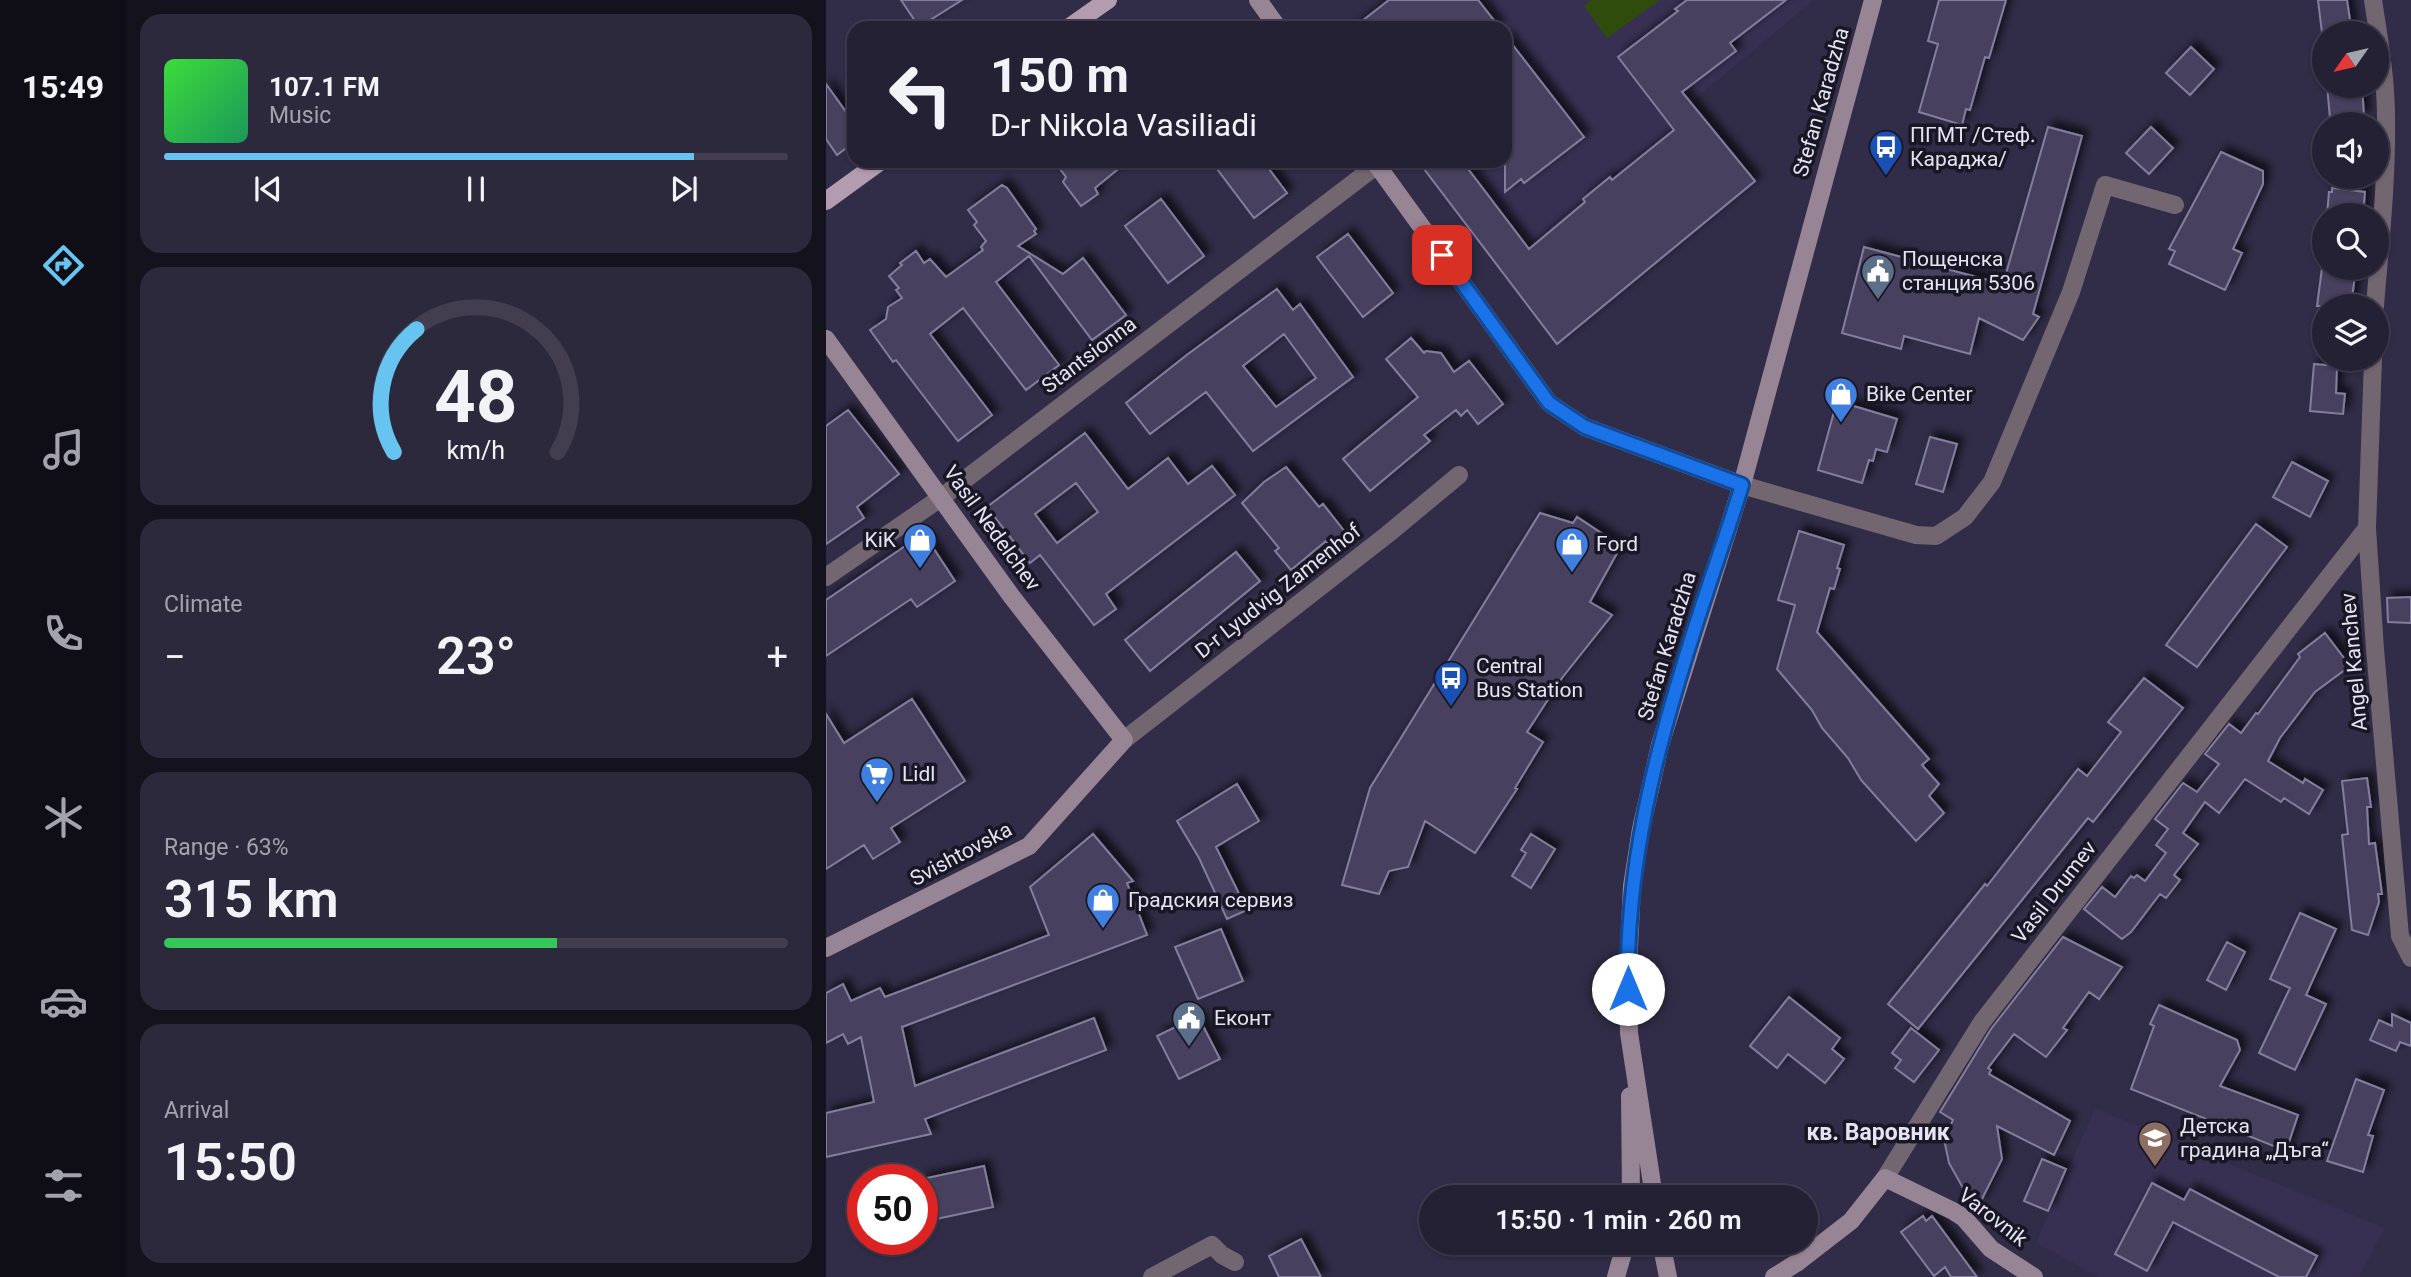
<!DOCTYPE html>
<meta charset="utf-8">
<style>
body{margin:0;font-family:Roboto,sans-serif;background:#2d293d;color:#f1f3f6;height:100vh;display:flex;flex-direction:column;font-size:26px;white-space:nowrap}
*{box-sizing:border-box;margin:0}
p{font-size:23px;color:#a3a3ad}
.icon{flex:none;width:38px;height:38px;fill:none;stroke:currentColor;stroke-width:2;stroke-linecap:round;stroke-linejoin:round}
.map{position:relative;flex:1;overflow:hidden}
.panel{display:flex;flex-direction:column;gap:14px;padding:14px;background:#14121d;width:700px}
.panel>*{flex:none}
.top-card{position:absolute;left:21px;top:21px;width:665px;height:147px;border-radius:21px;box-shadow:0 2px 5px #0004,0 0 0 2px #423e50;background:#252135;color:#f1f3f6;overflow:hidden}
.needle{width:46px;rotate:236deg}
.tools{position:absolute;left:1486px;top:21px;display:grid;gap:14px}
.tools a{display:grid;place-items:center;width:77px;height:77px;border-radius:50%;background:#252135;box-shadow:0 2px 5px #0004,0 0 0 2px #423e50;font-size:35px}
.speed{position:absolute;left:21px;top:1164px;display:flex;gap:14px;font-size:35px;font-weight:700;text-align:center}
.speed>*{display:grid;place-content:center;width:91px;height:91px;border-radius:50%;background:#252135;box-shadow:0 2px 5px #0004,0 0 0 2px #423e50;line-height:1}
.speed .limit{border:10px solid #d22;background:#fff;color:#111}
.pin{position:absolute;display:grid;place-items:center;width:60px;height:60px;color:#fff;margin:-30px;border-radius:14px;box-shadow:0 4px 10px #0006}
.me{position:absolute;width:77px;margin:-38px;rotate:0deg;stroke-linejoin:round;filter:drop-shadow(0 0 5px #0008)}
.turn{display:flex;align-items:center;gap:24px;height:147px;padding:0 28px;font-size:32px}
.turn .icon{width:91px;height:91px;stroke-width:2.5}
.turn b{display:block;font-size:49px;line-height:60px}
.big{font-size:52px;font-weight:600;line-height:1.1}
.panel .card{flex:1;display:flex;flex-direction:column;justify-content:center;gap:10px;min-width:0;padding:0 24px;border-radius:21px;background:#2d293d}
.panel .dial{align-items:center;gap:0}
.dial svg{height:182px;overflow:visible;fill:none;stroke:#423e50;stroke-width:7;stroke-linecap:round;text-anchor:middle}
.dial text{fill:#f1f3f6;stroke:none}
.song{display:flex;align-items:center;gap:21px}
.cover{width:84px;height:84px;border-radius:10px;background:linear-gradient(135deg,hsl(120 70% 55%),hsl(150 70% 35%))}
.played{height:7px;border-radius:4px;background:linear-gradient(90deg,#67c4f0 85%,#423e50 85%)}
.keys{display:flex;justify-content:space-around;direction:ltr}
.heat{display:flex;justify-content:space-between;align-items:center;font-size:38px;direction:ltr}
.charge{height:10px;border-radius:5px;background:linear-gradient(90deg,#34c759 63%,#423e50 0)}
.trip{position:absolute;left:593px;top:1185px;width:399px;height:70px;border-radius:35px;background:#252135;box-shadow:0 2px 5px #0004,0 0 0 2px #423e50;font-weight:600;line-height:70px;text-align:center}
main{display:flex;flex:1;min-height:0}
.menu{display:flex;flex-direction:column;width:126px;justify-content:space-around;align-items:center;background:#0f0d15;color:#a3a3ad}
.menu .icon{width:49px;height:49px}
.menu .current{color:#67c4f0}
.menu b{font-size:32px;color:#f1f3f6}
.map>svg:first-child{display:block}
</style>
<main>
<nav class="menu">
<b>15:49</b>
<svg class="icon current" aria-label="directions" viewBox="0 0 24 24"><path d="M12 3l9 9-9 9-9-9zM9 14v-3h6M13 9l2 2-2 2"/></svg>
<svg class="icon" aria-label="music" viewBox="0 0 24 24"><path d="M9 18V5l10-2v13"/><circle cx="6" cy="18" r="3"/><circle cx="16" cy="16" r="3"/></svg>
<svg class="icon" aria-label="phone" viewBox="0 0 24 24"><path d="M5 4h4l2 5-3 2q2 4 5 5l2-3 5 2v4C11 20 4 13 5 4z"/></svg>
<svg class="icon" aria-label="climate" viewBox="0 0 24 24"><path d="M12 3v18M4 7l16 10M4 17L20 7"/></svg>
<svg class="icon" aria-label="car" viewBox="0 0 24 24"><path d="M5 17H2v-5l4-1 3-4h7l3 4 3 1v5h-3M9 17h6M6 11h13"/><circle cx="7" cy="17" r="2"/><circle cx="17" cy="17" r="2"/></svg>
<svg class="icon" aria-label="filters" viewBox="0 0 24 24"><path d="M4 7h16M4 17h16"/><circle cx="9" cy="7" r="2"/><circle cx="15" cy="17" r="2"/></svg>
</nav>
<section class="panel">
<div class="card">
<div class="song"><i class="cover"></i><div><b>107.1 FM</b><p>Music</p></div></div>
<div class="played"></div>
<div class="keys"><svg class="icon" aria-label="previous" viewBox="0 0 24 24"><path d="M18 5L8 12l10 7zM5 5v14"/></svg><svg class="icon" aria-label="pause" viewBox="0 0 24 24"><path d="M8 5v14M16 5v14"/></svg><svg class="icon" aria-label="next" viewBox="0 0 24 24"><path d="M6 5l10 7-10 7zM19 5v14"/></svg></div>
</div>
<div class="card dial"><svg viewBox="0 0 100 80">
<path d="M14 69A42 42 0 1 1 86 69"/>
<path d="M14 69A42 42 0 0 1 24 15" stroke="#67c4f0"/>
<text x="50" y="56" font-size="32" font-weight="700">48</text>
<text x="50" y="72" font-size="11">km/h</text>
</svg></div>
<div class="card"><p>Climate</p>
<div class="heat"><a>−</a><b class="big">23°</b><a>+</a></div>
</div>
<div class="card"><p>Range · 63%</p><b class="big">315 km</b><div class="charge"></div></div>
<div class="card"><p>Arrival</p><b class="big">15:50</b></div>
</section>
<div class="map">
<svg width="1585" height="1277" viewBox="0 0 1585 1277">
<defs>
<filter id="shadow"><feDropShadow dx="6" dy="-6" stdDeviation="3.5" flood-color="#0009"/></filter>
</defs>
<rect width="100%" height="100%" fill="#312c47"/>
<path fill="#373052" d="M 563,0 L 988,0 L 847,117 L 871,111 L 929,181 L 731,344 L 592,161 L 679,161 L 679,28 L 527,28 Z
M 1269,1108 L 1559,1228 L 1533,1277 L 1273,1277 L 1210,1243 Z"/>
<path fill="#2f4c0c" d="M 765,0 L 834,0 L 781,38 L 758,6 Z"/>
<path fill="#47415e" stroke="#837e9e" stroke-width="2" fill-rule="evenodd" filter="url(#shadow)" d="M 75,0 L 136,0 L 93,27 Z
M 563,0 L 652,0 L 674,28 L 527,28 Z
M 861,0 L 960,0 L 904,43 L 910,51 L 856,92 L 929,181 L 731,344 L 592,161 L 636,161 L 703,249 L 759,202 L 757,199 L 784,177 L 786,180 L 848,130 L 792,57 L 852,11 L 849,9 Z
M 1113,0 L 1180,0 L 1163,58 L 1159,57 L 1144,110 L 1140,109 L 1136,125 L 1093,112 L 1112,44 L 1102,41 Z
M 1492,0 L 1521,0 L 1526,33 L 1496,33 Z
M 679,35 L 758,137 L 698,183 L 695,179 L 679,192 Z
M 1365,47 L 1388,69 L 1364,95 L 1340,73 Z
M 0,84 L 28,123 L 28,142 L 11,155 L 0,139 Z
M 1501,86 L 1536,86 L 1538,116 L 1504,118 Z
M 1222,127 L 1256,136 L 1207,314 L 1213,317 L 1197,340 L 1153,318 L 1144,354 L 1078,336 L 1075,349 L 1016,333 L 1038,247 L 1177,284 Z
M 1325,127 L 1347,148 L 1323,174 L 1300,153 Z
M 1395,152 L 1437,171 L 1437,184 L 1407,249 L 1416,253 L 1399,290 L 1343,264 L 1349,251 L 1343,249 Z
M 228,161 L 302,161 L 269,188 L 272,194 L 255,206 L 237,182 L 240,177 Z
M 385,161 L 437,161 L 461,193 L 428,218 Z
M 176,185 L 181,188 L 210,229 L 208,231 L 210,234 L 192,246 L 237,274 L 257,258 L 300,315 L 266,340 L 203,256 L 170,282 L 233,365 L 200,390 L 137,308 L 104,334 L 166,415 L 132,441 L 70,360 L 67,362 L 44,330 L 60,319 L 62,307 L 76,298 L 70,290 L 73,288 L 63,276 L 76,265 L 74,263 L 90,251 L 98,263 L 104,259 L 120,277 L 157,250 L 155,247 L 160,241 L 148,225 L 151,222 L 142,210 Z
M 1506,188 L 1539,192 L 1537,215 L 1501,215 L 1503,192 L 1506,192 Z
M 335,199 L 378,256 L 342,283 L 299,226 Z
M 522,234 L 567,293 L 537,317 L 491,257 Z
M 1496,268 L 1530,268 L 1525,306 L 1491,306 Z
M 451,289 L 467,310 L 474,304 L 527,377 L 427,451 L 380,392 L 324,434 L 300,403 L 362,354 ZM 458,334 L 490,378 L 450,407 L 417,366 Z
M 585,338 L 598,353 L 600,351 L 615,353 L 628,372 L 643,361 L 677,404 L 652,424 L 641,410 L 635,416 L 630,410 L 598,435 L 604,441 L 544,491 L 517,459 L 592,397 L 560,359 Z
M 1488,364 L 1511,366 L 1510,393 L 1519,394 L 1517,414 L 1484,411 Z
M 1011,401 L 1071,419 L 1061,452 L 1050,449 L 1047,461 L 1043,460 L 1036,483 L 992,470 Z
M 22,410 L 73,474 L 31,507 L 38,518 L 0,544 L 0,426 Z
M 259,433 L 302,489 L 342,458 L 362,484 L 386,466 L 409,495 L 280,594 L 290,609 L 268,625 L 214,555 L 204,563 L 161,507 ZM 250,483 L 272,512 L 231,543 L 209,514 Z
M 1104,437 L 1131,444 L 1117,492 L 1090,484 Z
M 1466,462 L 1502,481 L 1484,517 L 1447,497 Z
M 460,467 L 493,507 L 497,504 L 519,532 L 504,545 L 500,541 L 465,570 L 449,551 L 453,548 L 416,503 L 438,482 Z
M 714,513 L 747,523 L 751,517 L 795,546 L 764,602 L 786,615 L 736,678 L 701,732 L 717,742 L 689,788 L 691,789 L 649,853 L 599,821 L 582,867 L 563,871 L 553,894 L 516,885 L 544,788 Z
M 1430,524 L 1461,547 L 1371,667 L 1340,645 Z
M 973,531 L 1018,545 L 1011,568 L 1014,569 L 1008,589 L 1004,588 L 991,632 L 1103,759 L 1096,765 L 1113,784 L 1103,796 L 1118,813 L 1090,841 L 1035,780 L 1022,758 L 996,728 L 986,710 L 951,669 L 969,605 L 952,600 Z
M 88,540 L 102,540 L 129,581 L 91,607 L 85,599 L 0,656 L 0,600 Z
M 410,552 L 434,581 L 324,671 L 299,640 Z
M 1585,597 L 1585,623 L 1562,622 L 1561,598 Z
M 1499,633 L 1524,666 L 1489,692 L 1454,738 L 1442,761 L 1477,783 L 1479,779 L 1497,790 L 1483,814 L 1458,798 L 1455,802 L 1419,779 L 1393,813 L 1379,802 L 1357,833 L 1372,844 L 1348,875 L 1354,880 L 1340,898 L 1334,894 L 1305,932 L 1296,939 L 1258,909 L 1276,887 L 1289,897 L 1305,876 L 1308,878 L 1311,875 L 1319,881 L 1340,853 L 1330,845 L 1342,829 L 1329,819 L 1357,783 L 1371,792 L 1393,764 L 1379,754 L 1403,724 L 1415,733 L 1430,713 L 1432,714 L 1474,657 L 1472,654 Z
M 1318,678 L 1357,708 L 1267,822 L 1262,818 L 1092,1029 L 1062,1004 L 1159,884 L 1161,886 L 1252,769 L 1261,776 L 1295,732 L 1282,722 Z
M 86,699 L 139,781 L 65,828 L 74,842 L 47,859 L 38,845 L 0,869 L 0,714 L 18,743 Z
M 1541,778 L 1545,807 L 1541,807 L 1543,844 L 1549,843 L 1556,894 L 1552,894 L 1553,902 L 1542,935 L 1526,930 L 1516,835 L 1522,834 L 1516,781 Z
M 411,784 L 433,821 L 390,847 L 421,910 L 401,919 L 373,858 L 351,821 Z
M 267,834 L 307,881 L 301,883 L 321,935 L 76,1027 L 89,1086 L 268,1018 L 280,1050 L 99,1119 L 105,1134 L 0,1157 L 0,1113 L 48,1102 L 35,1037 L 22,1044 L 17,1034 L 0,1043 L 0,993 L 17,984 L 25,1001 L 54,988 L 59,997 L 223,935 L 204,887 Z
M 705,834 L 729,849 L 705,888 L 686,876 L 700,853 L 695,850 Z
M 1474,913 L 1510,929 L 1480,995 L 1500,1004 L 1469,1070 L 1433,1053 L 1464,988 L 1444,979 Z
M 395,929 L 417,981 L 372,999 L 349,947 Z
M 1237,937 L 1296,967 L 1273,999 L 1263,992 L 1237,1028 L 1241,1030 L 1220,1057 L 1188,1034 L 1162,1068 L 1165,1070 L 1163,1074 L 1244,1121 L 1228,1155 L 1171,1126 L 1176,1159 L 1154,1203 L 1142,1197 L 1123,1163 L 1118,1139 L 1127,1120 L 1114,1112 L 1165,1029 Z
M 1401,942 L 1419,952 L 1400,990 L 1381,980 Z
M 963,997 L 1014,1038 L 1006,1049 L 1018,1059 L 999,1083 L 962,1054 L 951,1068 L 924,1046 Z
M 1333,1005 L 1411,1040 L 1414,1050 L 1394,1086 L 1472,1115 L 1460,1151 L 1305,1089 L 1328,1026 L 1324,1024 Z
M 1566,1014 L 1585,1023 L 1585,1046 L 1574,1042 L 1570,1051 L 1544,1040 L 1553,1020 L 1566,1026 Z
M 372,1016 L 394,1059 L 353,1079 L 331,1036 Z
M 1085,1028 L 1113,1050 L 1088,1082 L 1069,1068 L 1075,1060 L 1066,1053 Z
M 1530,1079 L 1558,1090 L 1542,1135 L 1547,1136 L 1537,1172 L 1501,1161 Z
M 1216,1159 L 1240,1169 L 1222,1211 L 1198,1201 Z
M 158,1166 L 167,1207 L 96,1222 L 96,1179 Z
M 1326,1183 L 1358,1200 L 1364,1189 L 1491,1256 L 1480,1277 L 1453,1277 L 1347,1222 L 1321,1271 L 1289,1254 Z
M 1097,1216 L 1100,1221 L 1106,1216 L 1151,1277 L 1125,1277 L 1119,1267 L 1108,1276 L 1075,1232 Z
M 475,1239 L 495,1277 L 453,1277 L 443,1256 Z"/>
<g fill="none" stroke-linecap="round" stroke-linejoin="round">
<path stroke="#726671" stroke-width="18" d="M 1547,0 C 1553,39 1560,78 1560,118 C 1561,181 1554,244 1549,306
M 1547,359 L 1541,528 L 1549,649 L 1574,936 L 1585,958
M 916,485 L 1090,535 L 1110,536 L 1139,517 L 1166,482 L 1245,292 L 1279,185 L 1349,205
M 0,577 L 116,497 L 551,165
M 298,740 L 562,534 L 633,475
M 1059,1178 L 1156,1022 L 1541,528
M 326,1277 L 386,1245 L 396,1255 L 409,1262"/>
<path stroke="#978494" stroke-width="18" d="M 432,0 L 452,28
M 548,161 L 723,403 L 759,427 L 916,485
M 0,339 L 186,597 L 298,740 L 203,846 L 0,948
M 804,1096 L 805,1197
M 828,1197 L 803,1033 L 802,967 L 806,886 L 815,829 L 834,745 L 916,485 L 1047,0
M 835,1242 L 842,1277
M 790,1277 L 800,1242
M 948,1277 L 972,1262 L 1025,1221 L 1059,1178 L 1127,1211 L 1138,1218 L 1165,1249 L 1208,1277"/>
<path stroke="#b39bb0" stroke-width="18" d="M 242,28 L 282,0
M 0,201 L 55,161"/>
</g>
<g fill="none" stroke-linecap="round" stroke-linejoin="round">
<g stroke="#114b97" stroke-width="18">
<path id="route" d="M 616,255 L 723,403 L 759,427 L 916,485 C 906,518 895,549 884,582 C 840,713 799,849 802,989"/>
</g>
<use href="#route" stroke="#1a73e8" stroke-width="12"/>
</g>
<defs>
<g id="bus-pin" transform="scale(1.75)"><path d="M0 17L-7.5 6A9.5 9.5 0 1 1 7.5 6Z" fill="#1a4fb4" stroke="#191723"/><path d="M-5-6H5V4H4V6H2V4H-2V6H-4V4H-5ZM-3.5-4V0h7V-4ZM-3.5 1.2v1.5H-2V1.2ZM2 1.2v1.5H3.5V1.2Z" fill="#fff"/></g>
<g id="civic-pin" transform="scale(1.75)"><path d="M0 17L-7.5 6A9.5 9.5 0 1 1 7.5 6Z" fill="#5c6f8a" stroke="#191723"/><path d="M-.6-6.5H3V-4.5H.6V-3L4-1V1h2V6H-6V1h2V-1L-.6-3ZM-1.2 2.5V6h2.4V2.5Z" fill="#fff"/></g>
<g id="shop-pin" transform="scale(1.75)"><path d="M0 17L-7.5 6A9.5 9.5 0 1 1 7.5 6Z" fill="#3f7fe0" stroke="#191723"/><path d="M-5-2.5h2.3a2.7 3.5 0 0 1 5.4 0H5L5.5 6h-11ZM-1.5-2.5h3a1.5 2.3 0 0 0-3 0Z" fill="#fff"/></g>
<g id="supermarket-pin" transform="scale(1.75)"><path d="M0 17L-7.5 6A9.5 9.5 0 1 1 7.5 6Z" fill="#3f7fe0" stroke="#191723"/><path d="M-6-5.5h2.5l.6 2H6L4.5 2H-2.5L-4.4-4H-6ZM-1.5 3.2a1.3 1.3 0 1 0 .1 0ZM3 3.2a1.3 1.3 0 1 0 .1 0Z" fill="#fff"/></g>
<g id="school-pin" transform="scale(1.75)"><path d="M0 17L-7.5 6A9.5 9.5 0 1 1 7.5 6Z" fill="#8d6e63" stroke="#191723"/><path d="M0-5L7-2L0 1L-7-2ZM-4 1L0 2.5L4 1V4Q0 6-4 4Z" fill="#fff"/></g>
</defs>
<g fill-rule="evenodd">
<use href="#bus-pin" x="1060" y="147"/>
<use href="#civic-pin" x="1052" y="271"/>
<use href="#shop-pin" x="1015" y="394"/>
<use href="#shop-pin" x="94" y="540"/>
<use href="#shop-pin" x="746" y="544"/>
<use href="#bus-pin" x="625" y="678"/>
<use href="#supermarket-pin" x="51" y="774"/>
<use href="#shop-pin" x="277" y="900"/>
<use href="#civic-pin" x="363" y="1018"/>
<use href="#school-pin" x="1329" y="1138"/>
</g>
<g text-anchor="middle" stroke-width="7" stroke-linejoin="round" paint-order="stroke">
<g font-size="21" fill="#e5e2f4" stroke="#191723">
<text transform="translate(995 102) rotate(-74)" y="7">Stefan Karadzha</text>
<text transform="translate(263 355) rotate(-37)" y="7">Stantsionna</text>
<text transform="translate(166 528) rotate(54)" y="7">Vasil Nedelchev</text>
<text transform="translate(452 591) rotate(-38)" y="7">D-r Lyudvig Zamenhof</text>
<text transform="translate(841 646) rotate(-73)" y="7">Stefan Karadzha</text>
<text transform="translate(1528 662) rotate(-95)" y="7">Angel Kanchev</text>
<text transform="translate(135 854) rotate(-28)" y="7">Svishtovska</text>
<text transform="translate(1228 892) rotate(-52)" y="7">Vasil Drumev</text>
<text transform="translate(1167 1217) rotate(38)" y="7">Varovnik</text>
</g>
<g font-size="21" fill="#e5e2f4" stroke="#191723" text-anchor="start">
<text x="1084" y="142">ПГМТ /Стеф.<tspan x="1084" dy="24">Караджа/</tspan></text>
<text x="1076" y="266">Пощенска<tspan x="1076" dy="24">станция 5306</tspan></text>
<text x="1040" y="401">Bike Center</text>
<text x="70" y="547" text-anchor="end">KiK</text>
<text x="770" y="551">Ford</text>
<text x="650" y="673">Central<tspan x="650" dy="24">Bus Station</tspan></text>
<text x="76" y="781">Lidl</text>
<text x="302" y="907">Градския сервиз</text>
<text x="388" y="1025">Еконт</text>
<text x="1354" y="1133">Детска<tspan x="1354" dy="24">градина „Дъга“</tspan></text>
</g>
<g font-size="23" font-weight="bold" fill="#e5e2f4" stroke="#191723">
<text x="1052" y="1140">кв. Варовник</text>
</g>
</g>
</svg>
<div class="tools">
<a><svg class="needle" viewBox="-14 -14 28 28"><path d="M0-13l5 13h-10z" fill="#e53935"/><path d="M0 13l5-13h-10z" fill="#a3a3ad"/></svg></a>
<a><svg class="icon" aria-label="sound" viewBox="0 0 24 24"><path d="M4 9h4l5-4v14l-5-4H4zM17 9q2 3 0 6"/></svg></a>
<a><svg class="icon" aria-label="search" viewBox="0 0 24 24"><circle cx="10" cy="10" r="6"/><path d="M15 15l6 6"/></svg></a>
<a><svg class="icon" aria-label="layers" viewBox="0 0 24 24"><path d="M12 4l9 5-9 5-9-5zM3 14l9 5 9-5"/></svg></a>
</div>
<div class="speed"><div class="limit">50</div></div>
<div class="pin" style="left:616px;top:255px;background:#d93025"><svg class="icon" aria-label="arrive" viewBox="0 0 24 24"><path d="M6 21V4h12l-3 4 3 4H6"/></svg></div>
<svg class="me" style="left:802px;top:989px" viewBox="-20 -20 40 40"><circle r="19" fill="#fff"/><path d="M0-13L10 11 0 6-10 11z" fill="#1a73e8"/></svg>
<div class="trip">15:50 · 1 min · 260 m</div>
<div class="top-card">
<div class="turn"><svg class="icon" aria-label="left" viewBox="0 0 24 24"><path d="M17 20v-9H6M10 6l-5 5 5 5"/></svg><div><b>150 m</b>D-r Nikola Vasiliadi</div></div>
</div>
</div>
</main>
